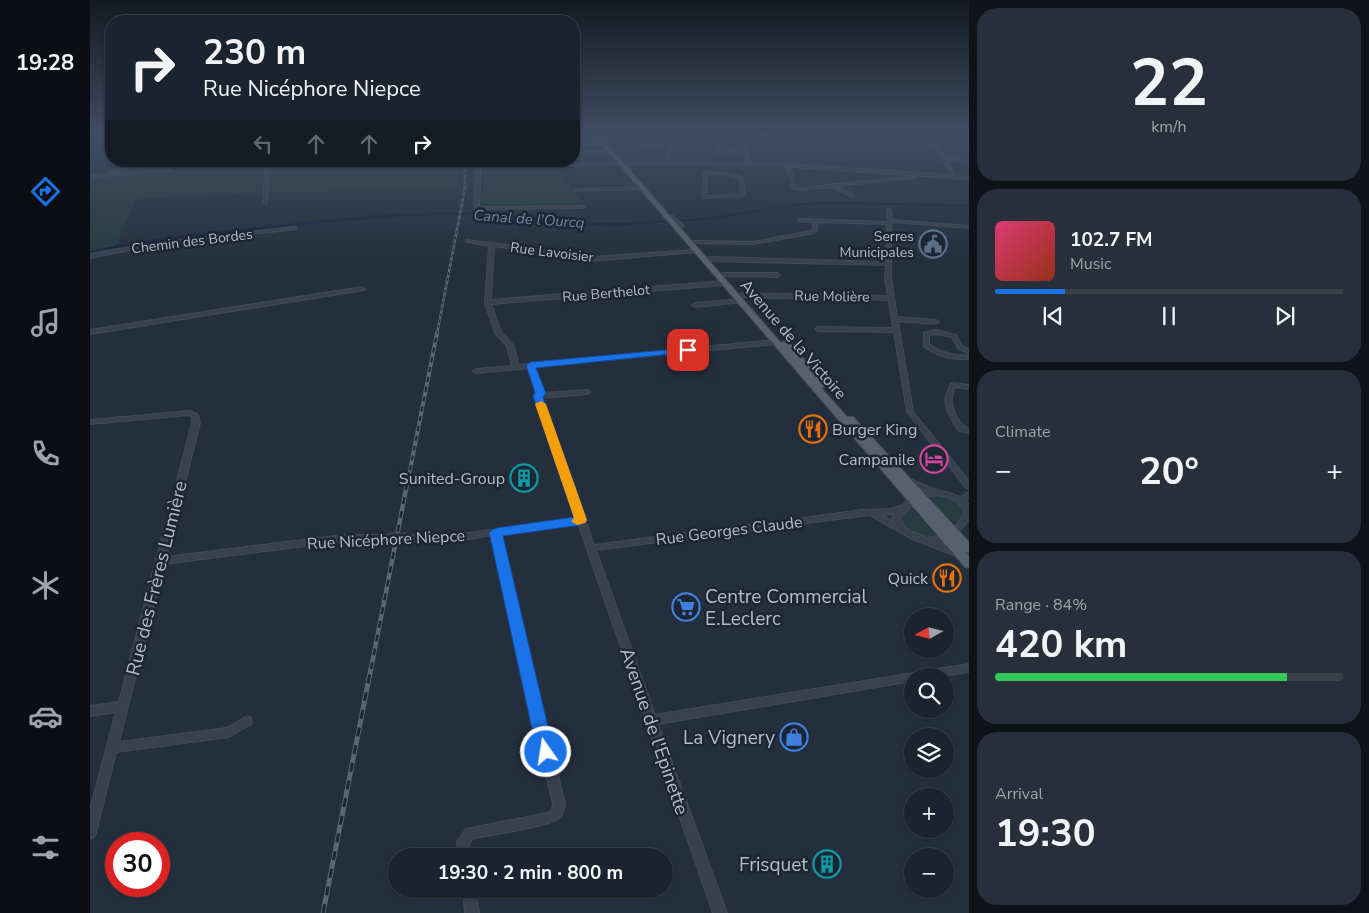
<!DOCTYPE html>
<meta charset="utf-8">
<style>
body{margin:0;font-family:"Nunito Sans",sans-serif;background:#282f3a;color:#f1f3f6;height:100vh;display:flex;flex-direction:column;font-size:19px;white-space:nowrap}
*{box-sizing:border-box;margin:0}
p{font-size:16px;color:#a0a4aa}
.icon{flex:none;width:28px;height:28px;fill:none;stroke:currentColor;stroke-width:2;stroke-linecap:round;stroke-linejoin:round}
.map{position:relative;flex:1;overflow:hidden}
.side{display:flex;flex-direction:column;gap:8px;padding:8px;background:#0f1319;width:400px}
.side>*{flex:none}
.hud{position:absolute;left:15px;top:15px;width:475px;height:152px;border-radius:20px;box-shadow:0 1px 4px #0004,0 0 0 1px #39404a;background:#1b232e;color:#f1f3f6;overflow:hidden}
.needle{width:32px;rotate:262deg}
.tools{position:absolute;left:814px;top:608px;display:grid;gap:10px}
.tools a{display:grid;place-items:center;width:50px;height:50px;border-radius:50%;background:#1b232e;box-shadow:0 1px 4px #0004,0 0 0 1px #39404a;font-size:25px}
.speed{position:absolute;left:15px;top:832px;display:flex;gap:10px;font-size:25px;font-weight:700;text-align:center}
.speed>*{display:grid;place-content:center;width:65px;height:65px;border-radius:50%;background:#1b232e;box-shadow:0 1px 4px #0004,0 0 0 1px #39404a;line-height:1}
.speed .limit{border:8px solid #d22;background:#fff;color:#111}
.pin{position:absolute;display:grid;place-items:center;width:42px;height:42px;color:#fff;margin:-21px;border-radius:10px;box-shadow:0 2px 8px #0006}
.me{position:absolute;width:55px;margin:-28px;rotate:347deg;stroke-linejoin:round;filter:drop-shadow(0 0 4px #0008)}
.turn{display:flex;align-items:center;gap:18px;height:105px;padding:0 15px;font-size:22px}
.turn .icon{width:65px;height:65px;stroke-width:2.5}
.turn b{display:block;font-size:35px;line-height:42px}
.lanes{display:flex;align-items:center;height:48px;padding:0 15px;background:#0003;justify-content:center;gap:25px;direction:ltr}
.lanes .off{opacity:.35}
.big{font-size:38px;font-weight:700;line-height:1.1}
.side .widget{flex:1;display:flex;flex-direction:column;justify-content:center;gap:8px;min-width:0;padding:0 18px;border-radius:20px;background:#282f3a}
.side .dial{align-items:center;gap:0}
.dial b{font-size:65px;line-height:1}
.song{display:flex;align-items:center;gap:15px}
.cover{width:60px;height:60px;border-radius:8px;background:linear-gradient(135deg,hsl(340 70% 55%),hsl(10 70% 35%))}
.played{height:5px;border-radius:2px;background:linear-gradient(90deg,#1a73e8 20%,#39404a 20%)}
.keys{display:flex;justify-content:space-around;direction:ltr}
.heat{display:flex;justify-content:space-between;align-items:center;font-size:28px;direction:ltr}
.charge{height:8px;border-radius:4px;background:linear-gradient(90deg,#34c759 84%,#39404a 0)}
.trip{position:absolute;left:298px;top:848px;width:285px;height:50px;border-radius:25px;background:#1b232e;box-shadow:0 1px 4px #0004,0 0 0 1px #39404a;font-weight:700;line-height:50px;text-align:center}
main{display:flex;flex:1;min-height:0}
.tab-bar{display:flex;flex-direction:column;width:90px;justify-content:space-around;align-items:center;background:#0b0e12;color:#a0a4aa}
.tab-bar .icon{width:35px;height:35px}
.tab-bar .active{color:#1a73e8}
.tab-bar b{font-size:22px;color:#f1f3f6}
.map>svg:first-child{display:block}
</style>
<main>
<nav class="tab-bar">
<b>19:28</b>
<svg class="icon active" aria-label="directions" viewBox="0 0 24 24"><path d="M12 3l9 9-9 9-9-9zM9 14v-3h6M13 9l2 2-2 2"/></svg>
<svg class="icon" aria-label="music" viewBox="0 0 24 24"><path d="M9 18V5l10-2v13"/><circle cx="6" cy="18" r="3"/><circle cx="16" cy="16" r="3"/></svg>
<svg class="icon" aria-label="phone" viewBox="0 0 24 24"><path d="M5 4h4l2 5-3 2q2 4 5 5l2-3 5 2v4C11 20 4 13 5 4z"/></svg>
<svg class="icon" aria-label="climate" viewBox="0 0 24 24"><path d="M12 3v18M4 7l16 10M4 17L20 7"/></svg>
<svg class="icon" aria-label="car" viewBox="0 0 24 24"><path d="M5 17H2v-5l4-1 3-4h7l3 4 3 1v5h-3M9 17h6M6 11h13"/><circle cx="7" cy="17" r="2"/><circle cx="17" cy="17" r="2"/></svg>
<svg class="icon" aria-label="filters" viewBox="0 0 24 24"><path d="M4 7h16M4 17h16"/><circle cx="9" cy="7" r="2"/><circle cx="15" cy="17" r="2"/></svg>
</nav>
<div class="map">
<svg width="879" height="913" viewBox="0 0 879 913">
<rect width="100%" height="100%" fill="#242f3e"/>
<path fill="#263c3f" d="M 173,161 L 368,161 L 367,191 L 187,192 L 46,199 L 24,250 L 0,256 L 0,178 Z
M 395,161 L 460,161 L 494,203 L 390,205 L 396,166 Z
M 840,495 C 854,494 872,499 875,514 L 866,522 C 856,519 843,505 840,495 Z
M 820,509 L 824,510 L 846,536 C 831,538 817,533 809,520 Z"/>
<path fill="#17263c" d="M 762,202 L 879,205 L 879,206 L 725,204 L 686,208 L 625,219 L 526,226 L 479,224 L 380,215 L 381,213 L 429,216 L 477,222 L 534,223 L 615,218 L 715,203 Z"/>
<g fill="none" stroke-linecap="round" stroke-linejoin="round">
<path fill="#17263c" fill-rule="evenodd" d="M 364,212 L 390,213 L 392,214 L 390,215 C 316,214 243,221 170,230 C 113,236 56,241 0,253 L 0,251 C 55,239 110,233 166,227 C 232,220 298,213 364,212 Z"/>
<g stroke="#414a57" stroke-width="2">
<path id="minor" d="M 579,135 L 583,135 L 579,162 L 655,163 L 654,152 L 631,151 L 630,154 L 628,154 L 626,150 L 626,135 L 630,135 L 631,149 L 654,150 L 652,135 L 656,135 L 659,163 L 698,164 L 861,175 L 844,144 L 846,143 L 848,144 L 855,158 L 879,160 L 879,162 L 857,160 L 865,176 L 879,177 L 879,179 L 700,167 L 706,187 L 710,188 L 823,176 L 825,177 L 823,178 L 746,186 L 763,194 L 763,195 L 761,196 L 741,187 L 710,190 L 703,189 L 696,166 L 543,164 L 476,166 L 471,161 L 475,161 L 477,164 L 575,162 L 578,144 L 555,144 L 547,139 L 550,138 L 556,142 L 578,142 Z
M 484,143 L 513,143 L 515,144 L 513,145 L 484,145 Z
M 519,150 L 520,152 L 484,153 L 484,151 Z
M 55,161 L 62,161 L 22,173 L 19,172 Z
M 176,161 L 180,161 L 177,203 L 175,204 L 173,203 Z
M 387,161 L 391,161 L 389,207 L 493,206 L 495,207 L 493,208 L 385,209 L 384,203 Z
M 80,169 L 80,171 L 79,171 L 4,177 L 2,176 L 4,175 Z
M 614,172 L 637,173 L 653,177 L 655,195 L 653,196 L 612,198 ZM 617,174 L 637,175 L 650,179 L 651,194 L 616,196 Z
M 552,187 L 553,187 L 553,189 L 487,191 L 485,190 L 487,189 Z
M 797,209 L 801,210 L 802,220 L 879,226 L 879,228 L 803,222 L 801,224 L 801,277 L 807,317 L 846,320 L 849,322 L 846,324 L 808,321 L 823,412 L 879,481 L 879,488 L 876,488 L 817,412 L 804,332 L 728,331 L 725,329 L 728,327 L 803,328 L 799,300 L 652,297 L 649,295 L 652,293 L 798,296 L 795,277 L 796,265 L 620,261 L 617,259 L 620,257 L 796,262 L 797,224 L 727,222 L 727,230 L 724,233 L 663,244 L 605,243 L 603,242 L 605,241 L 663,242 L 721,231 L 723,229 L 723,222 L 708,221 L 708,219 L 710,219 L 798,222 Z
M 579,216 L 583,216 L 593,225 L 593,227 L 589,227 L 579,218 Z
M 204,227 L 206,228 L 206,229 L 64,245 L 0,258 L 0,254 L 64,243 Z
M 376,240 L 402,243 L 501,257 L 606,250 L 608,251 L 606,252 L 501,261 L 404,246 L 401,300 L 634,281 L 637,283 L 634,285 L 401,304 L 411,332 L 423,345 L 429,365 L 685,340 L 688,342 L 685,344 L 445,367 L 454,393 L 497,390 L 500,392 L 497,394 L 452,398 L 504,545 L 773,510 L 801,509 L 812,505 L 821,498 L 837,491 L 815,482 L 814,480 L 815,478 L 818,478 L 846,490 L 856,492 L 870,497 L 879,492 L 879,498 L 875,500 L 879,505 L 879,519 C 870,532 862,539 847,542 L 872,552 L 873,554 L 872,556 L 869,557 L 820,538 L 779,515 L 506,550 L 565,715 L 879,664 L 879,672 L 852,676 L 822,676 L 822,681 L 568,724 L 637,913 L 623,913 L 488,523 L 411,534 L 475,804 C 474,809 473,815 469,818 C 459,827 400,835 383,838 L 379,844 L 381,856 L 369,856 L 367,842 L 376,829 L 457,813 L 462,810 L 463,804 L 403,535 L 379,539 L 317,541 L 314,540 L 313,538 L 314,536 L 317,535 L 379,533 L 486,518 L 445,396 L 448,393 L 439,368 L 386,373 L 383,371 L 386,369 L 422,366 L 417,346 L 405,333 L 395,303 L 399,246 L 378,242 L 376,241 ZM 846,495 C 858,496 869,500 875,512 L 868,523 L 859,531 L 850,536 L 836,538 L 815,528 L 810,518 C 820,506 830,497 846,495 ZM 805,514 L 802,518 L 804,522 L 791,515 Z
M 634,273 L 687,273 L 690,275 L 687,277 L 632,276 L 632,274 Z
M 272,287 L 275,289 L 274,290 L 0,334 L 0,330 Z
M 651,299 L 653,300 L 653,302 L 605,307 L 602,305 L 605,303 Z
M 846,330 L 866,335 L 872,346 L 879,349 L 879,354 L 868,348 L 862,337 L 846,334 L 839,335 L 839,344 C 851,354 864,356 879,355 L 879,359 C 862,360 847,357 834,346 L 834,333 Z
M 863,383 L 879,385 L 879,389 L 865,387 C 863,392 861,397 862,403 C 863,412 870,426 879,429 L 879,433 L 869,431 C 858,414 849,404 861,384 Z
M 100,411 L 108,415 L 110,423 L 76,557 L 254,535 L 300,535 L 303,536 L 304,538 L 303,540 L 300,541 L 254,541 L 74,564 L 29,742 L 137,728 L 157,716 L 161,718 L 162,721 L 161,724 L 139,737 L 26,752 L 6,833 L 4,837 L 0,839 L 0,810 L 26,712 L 0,716 L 0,706 L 29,702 L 102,423 L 102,417 L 99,415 L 0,424 L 0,420 Z
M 373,889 L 385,889 L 389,913 L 375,913 Z"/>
</g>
<g stroke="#414a57" stroke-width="2">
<path id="major" d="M 504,135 L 509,135 L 691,343 L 695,341 L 698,341 L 734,383 L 735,385 L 734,387 L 731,388 L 757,417 L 763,417 L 879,542 L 879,553 L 875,552 L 879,556 L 879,568 L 875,567 Z"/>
</g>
<use href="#minor" fill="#38414e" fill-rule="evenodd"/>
<use href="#major" fill="#56606e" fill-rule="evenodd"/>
<g stroke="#5a6575" stroke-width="2.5">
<path id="rail-far3" d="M 347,334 L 375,188 L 375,161"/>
</g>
<g stroke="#5a6575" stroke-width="4">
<path id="rail-far2" d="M 318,480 L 347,333"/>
</g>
<g stroke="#5a6575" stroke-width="4.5">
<path id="rail-far1" d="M 281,669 L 318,479"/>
</g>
<g stroke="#5a6575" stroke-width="5">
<path id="rail" d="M 233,913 L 281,668"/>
</g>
<use href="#rail-far3" stroke="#1d2633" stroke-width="1" stroke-dasharray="3" stroke-linecap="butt"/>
<use href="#rail-far2" stroke="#1d2633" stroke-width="2" stroke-dasharray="5" stroke-linecap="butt"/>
<use href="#rail-far1" stroke="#1d2633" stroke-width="2.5" stroke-dasharray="7" stroke-linecap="butt"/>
<use href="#rail" stroke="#1d2633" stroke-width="3" stroke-dasharray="9" stroke-linecap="butt"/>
<g stroke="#414a57" stroke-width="11" stroke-linecap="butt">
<path id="minor-bridge" d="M 300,538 L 317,538"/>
</g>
<use href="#minor-bridge" stroke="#38414e" stroke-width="9"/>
</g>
<linearGradient id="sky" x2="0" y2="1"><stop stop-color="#141a22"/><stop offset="0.51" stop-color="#3f4d63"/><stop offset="1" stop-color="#3f4d63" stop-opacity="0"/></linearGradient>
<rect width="879" height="263" fill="url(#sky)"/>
<path fill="#1a73e8" stroke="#114b97" d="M 598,348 L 601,348 L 601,352 L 446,368 L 456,393 L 453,397 L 497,520 L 491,525 L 413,536 L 464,752 L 462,757 L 456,759 L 450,757 L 447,752 L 399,532 L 406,528 L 484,517 L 443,396 L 445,393 L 436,365 L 441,362 Z"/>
<path fill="#f59e0b" d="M 451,401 L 456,404 L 497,520 L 495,523 L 487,525 L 481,521 L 484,518 L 445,404 Z"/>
<defs>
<g id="civic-ring" transform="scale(1.4375)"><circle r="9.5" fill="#1d2633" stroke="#5c6f8a" stroke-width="1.5"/><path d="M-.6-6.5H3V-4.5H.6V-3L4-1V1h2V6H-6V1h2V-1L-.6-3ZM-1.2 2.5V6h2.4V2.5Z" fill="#5c6f8a"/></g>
<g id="restaurant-ring" transform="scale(1.4375)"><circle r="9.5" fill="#1d2633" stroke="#e8710a" stroke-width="1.5"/><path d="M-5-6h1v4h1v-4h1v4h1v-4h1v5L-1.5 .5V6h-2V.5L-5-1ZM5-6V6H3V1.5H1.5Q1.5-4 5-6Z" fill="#e8710a"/></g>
<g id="hotel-ring" transform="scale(1.4375)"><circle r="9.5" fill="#1d2633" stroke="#d1479c" stroke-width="1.5"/><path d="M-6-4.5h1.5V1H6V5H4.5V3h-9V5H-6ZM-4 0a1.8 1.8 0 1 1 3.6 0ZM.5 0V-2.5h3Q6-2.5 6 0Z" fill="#d1479c"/></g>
<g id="building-ring" transform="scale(1.4375)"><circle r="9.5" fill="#1d2633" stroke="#0f9aa8" stroke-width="1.5"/><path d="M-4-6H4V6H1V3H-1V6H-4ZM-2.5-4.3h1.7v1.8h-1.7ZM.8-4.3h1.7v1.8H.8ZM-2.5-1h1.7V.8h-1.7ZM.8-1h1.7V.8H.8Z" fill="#0f9aa8"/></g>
<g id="supermarket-ring" transform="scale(1.4375)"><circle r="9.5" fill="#1d2633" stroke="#3f7fe0" stroke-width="1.5"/><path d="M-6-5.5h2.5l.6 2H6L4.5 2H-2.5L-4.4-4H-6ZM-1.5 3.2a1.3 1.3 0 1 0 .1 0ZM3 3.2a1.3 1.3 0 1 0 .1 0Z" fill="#3f7fe0"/></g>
<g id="shop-ring" transform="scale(1.4375)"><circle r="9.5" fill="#1d2633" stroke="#3f7fe0" stroke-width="1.5"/><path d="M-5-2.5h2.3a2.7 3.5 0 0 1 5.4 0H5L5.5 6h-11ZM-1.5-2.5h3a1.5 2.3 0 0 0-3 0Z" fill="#3f7fe0"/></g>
</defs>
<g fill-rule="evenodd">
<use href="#civic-ring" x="843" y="244"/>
<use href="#restaurant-ring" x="723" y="429"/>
<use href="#hotel-ring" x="844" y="459"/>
<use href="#building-ring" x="434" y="478"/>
<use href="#restaurant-ring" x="857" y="578"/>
<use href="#supermarket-ring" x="596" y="607"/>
<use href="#shop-ring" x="704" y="737"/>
<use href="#building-ring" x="737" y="864"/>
</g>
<g text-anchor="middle" stroke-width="5" stroke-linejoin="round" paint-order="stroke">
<g font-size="14" fill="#b4bcc9" stroke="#1d2633" text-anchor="end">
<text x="824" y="241">Serres<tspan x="824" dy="16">Municipales</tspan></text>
</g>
<g font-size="14" fill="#b4bcc9" stroke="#1d2633">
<text transform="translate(102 241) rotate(-7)" y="5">Chemin des Bordes</text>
<text transform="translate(462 252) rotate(7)" y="5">Rue Lavoisier</text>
<text transform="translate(516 293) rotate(-5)" y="5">Rue Berthelot</text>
<text transform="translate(742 296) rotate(1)" y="5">Rue Molière</text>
</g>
<g font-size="15" font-style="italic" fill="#6d86a8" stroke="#1d2633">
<text transform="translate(439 219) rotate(4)" y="5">Canal de l'Ourcq</text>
</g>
<g font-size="16" fill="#b4bcc9" stroke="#1d2633">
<text transform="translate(704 339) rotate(49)" y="6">Avenue de la Victoire</text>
<text transform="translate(639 530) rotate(-7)" y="6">Rue Georges Claude</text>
<text transform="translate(296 539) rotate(-3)" y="6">Rue Nicéphore Niepce</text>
</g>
<g font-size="16" fill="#b4bcc9" stroke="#1d2633" text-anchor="end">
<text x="742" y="435" text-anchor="start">Burger King</text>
<text x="825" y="465">Campanile</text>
<text x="415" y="484">Sunited-Group</text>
<text x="838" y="584">Quick</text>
</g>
<g font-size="19" fill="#b4bcc9" stroke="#1d2633">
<text transform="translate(66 578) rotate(-76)" y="7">Rue des Frères Lumière</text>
<text transform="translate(565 731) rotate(71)" y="7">Avenue de l'Epinette</text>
</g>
<g font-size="19" fill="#b4bcc9" stroke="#1d2633" text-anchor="end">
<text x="615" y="603" text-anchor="start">Centre Commercial<tspan x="615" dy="22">E.Leclerc</tspan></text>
<text x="685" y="744">La Vignery</text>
<text x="718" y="871">Frisquet</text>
</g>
</g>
</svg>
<div class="tools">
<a><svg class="needle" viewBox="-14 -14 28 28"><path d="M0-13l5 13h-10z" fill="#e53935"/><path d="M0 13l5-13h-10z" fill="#a0a4aa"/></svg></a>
<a><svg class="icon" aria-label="search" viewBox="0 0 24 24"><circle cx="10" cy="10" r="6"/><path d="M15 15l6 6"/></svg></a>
<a><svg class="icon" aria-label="layers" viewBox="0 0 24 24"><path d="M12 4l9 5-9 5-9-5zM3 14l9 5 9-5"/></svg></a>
<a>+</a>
<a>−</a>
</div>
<div class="speed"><div class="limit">30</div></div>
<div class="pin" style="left:598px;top:350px;background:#d93025"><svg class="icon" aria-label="arrive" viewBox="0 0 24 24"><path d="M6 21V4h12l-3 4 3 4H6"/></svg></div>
<svg class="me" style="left:456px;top:752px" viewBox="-20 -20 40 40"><circle r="17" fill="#1a73e8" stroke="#fff" stroke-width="3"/><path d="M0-11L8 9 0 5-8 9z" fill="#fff"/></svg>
<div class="trip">19:30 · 2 min · 800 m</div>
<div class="hud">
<div class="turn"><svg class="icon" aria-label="right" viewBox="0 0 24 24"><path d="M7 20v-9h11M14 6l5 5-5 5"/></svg><div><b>230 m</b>Rue Nicéphore Niepce</div></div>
<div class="lanes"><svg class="icon off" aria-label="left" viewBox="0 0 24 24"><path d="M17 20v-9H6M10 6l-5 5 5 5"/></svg><svg class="icon off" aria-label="ahead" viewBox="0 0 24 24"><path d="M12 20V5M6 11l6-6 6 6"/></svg><svg class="icon off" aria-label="ahead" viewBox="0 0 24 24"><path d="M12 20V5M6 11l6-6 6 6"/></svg><svg class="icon" aria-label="right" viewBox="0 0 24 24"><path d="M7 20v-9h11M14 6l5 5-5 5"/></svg></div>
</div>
</div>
<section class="side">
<div class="widget dial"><b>22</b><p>km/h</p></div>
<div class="widget">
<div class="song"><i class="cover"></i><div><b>102.7 FM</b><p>Music</p></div></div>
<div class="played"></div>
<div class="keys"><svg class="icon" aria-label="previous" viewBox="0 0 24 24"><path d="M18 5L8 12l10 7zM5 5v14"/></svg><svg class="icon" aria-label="pause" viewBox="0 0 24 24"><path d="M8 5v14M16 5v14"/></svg><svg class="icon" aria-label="next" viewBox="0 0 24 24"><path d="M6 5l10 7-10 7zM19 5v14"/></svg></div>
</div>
<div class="widget"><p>Climate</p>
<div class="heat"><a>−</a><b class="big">20°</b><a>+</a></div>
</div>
<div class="widget"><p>Range · 84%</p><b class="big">420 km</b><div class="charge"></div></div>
<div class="widget"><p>Arrival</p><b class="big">19:30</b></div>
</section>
</main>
